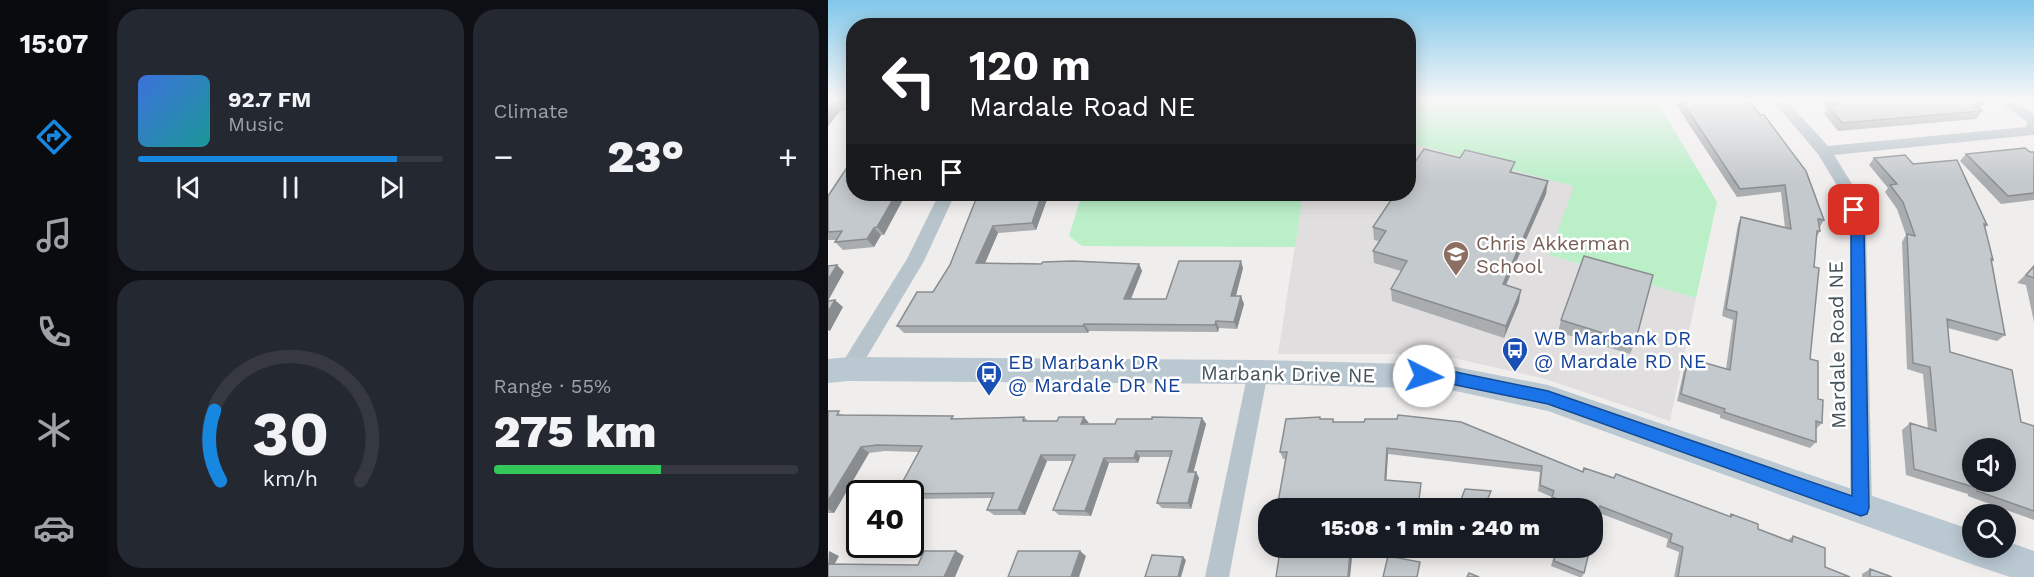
<!DOCTYPE html>
<meta charset="utf-8">
<style>
body{margin:0;font-family:"Work Sans",sans-serif;background:#242831;color:#f1f3f6;height:100vh;display:flex;flex-direction:column;font-size:22px;white-space:nowrap}
*{box-sizing:border-box;margin:0}
p{font-size:20px;color:#9ea1a6}
.icon{flex:none;width:33px;height:33px;fill:none;stroke:currentColor;stroke-width:2;stroke-linecap:round;stroke-linejoin:round}
.map{position:relative;flex:1;overflow:hidden}
.panel{display:flex;flex-direction:column;gap:9px;padding:9px;background:#0d0f14;width:720px}
.panel>*{flex:none}
.top-card{position:absolute;left:18px;top:18px;width:570px;height:183px;border-radius:24px;box-shadow:0 3px 15px #0003;background:#202124;color:#fff;overflow:hidden}
.buttons{position:absolute;left:1134px;top:438px;display:grid;gap:12px}
.buttons a{display:grid;place-items:center;width:54px;height:54px;border-radius:50%;background:#171b24;box-shadow:0 3px 15px #0003;font-size:30px}
.speed{position:absolute;left:18px;top:480px;display:flex;gap:12px;font-size:30px;font-weight:700;text-align:center}
.speed>*{display:grid;place-content:center;width:78px;height:78px;border-radius:50%;background:#171b24;box-shadow:0 3px 15px #0003;line-height:1}
.speed .limit{border:3px solid #111;border-radius:9px;background:#fff;color:#111}
.pin{position:absolute;display:grid;place-items:center;width:51px;height:51px;color:#fff;margin:-26px;border-radius:12px;box-shadow:0 3px 9px #0006}
.me{position:absolute;width:66px;margin:-33px;rotate:94deg;stroke-linejoin:round;filter:drop-shadow(0 0 4px #0008)}
.turn{display:flex;align-items:center;gap:21px;height:126px;padding:0 24px;font-size:27px}
.turn .icon{width:78px;height:78px;stroke-width:2.5}
.turn b{display:block;font-size:42px;line-height:51px}
.then{display:flex;align-items:center;height:57px;padding:0 24px;background:#0003;gap:12px;font-size:22px}
.big{font-size:45px;font-weight:800;line-height:1.1}
.panel .card{flex:1;display:flex;flex-direction:column;justify-content:center;gap:9px;min-width:0;padding:0 21px;border-radius:24px;background:#242831}
.panel .dial{align-items:center;gap:0}
.dial svg{height:156px;overflow:visible;fill:none;stroke:#363941;stroke-width:7;stroke-linecap:round;text-anchor:middle}
.dial text{fill:#f1f3f6;stroke:none}
.song{display:flex;align-items:center;gap:18px}
.cover{width:72px;height:72px;border-radius:9px;background:linear-gradient(135deg,hsl(220 70% 55%),hsl(180 70% 35%))}
.played{height:6px;border-radius:3px;background:linear-gradient(90deg,#1787df 85%,#363941 85%)}
.keys{display:flex;justify-content:space-around;direction:ltr}
.heat{display:flex;justify-content:space-between;align-items:center;font-size:33px;direction:ltr}
.charge{height:9px;border-radius:4px;background:linear-gradient(90deg,#34c759 55%,#363941 0)}
.panel .tiles{flex:1;display:grid;gap:9px;grid-template-columns:repeat(2,1fr)}
.trip{position:absolute;left:430px;top:498px;width:345px;height:60px;border-radius:24px;background:#171b24;box-shadow:0 3px 15px #0003;font-weight:800;line-height:60px;text-align:center}
main{display:flex;flex:1;min-height:0}
.menu{display:flex;flex-direction:column;width:108px;justify-content:space-around;align-items:center;background:#090b0e;color:#9ea1a6}
.menu .icon{width:42px;height:42px}
.menu .current{color:#1787df}
.menu b{font-size:27px;color:#f1f3f6}
.map>svg:first-child{display:block}
</style>
<main>
<nav class="menu">
<b>15:07</b>
<svg class="icon current" aria-label="directions" viewBox="0 0 24 24"><path d="M12 3l9 9-9 9-9-9zM9 14v-3h6M13 9l2 2-2 2"/></svg>
<svg class="icon" aria-label="music" viewBox="0 0 24 24"><path d="M9 18V5l10-2v13"/><circle cx="6" cy="18" r="3"/><circle cx="16" cy="16" r="3"/></svg>
<svg class="icon" aria-label="phone" viewBox="0 0 24 24"><path d="M5 4h4l2 5-3 2q2 4 5 5l2-3 5 2v4C11 20 4 13 5 4z"/></svg>
<svg class="icon" aria-label="climate" viewBox="0 0 24 24"><path d="M12 3v18M4 7l16 10M4 17L20 7"/></svg>
<svg class="icon" aria-label="car" viewBox="0 0 24 24"><path d="M5 17H2v-5l4-1 3-4h7l3 4 3 1v5h-3M9 17h6M6 11h13"/><circle cx="7" cy="17" r="2"/><circle cx="17" cy="17" r="2"/></svg>
</nav>
<section class="panel">
<div class="tiles">
<div class="card">
<div class="song"><i class="cover"></i><div><b>92.7 FM</b><p>Music</p></div></div>
<div class="played"></div>
<div class="keys"><svg class="icon" aria-label="previous" viewBox="0 0 24 24"><path d="M18 5L8 12l10 7zM5 5v14"/></svg><svg class="icon" aria-label="pause" viewBox="0 0 24 24"><path d="M8 5v14M16 5v14"/></svg><svg class="icon" aria-label="next" viewBox="0 0 24 24"><path d="M6 5l10 7-10 7zM19 5v14"/></svg></div>
</div>
<div class="card"><p>Climate</p>
<div class="heat"><a>−</a><b class="big">23°</b><a>+</a></div>
</div>
<div class="card dial"><svg viewBox="0 0 100 80">
<path d="M14 69A42 42 0 1 1 86 69"/>
<path d="M14 69A42 42 0 0 1 11 33" stroke="#1787df"/>
<text x="50" y="56" font-size="32" font-weight="700">30</text>
<text x="50" y="72" font-size="11">km/h</text>
</svg></div>
<div class="card"><p>Range · 55%</p><b class="big">275 km</b><div class="charge"></div></div>
</div>
</section>
<div class="map">
<svg width="1206" height="577" viewBox="0 0 1206 577">
<rect width="100%" height="100%" fill="#f0eded"/>
<path fill="#e1dedf" d="M 581,143 L 747,186 L 721,255 L 868,298 L 842,421 L 714,378 L 625,358 L 572,354 L 450,354 L 475,194 L 580,194 Z"/>
<path fill="#baefc8" d="M 580,100 L 821,100 L 830,103 L 889,202 L 868,298 L 721,255 L 746,186 L 581,143 Z
M 254,194 L 475,194 L 467,247 L 254,246 L 241,236 Z"/>
<g fill="none" stroke-linecap="round" stroke-linejoin="round">
<path fill="#b8c4cb" fill-rule="evenodd" d="M 944,100 L 958,100 L 1000,146 L 1198,127 L 1199,122 L 1169,100 L 1185,100 L 1206,114 L 1206,135 L 1204,135 L 1006,155 L 1029,192 L 1038,227 L 1044,508 L 1041,516 L 1033,519 L 1025,516 L 1022,508 L 1022,227 L 1013,192 L 990,154 Z
M 111,194 L 127,194 L 96,261 L 28,375 L 21,377 L 14,375 L 11,369 L 14,363 L 79,259 Z
M 430,364 L 437,366 L 440,372 L 401,577 L 377,577 L 420,372 L 423,366 Z"/>
<path fill="#bac8d2" fill-rule="evenodd" d="M 21,357 L 430,360 L 618,365 L 720,385 L 1144,530 L 1144,548 L 1178,548 L 1178,541 L 1206,551 L 1206,577 L 1182,577 L 1146,565 L 720,411 L 618,389 L 430,384 L 21,381 L 0,383 L 0,359 Z"/>
</g>
<path fill="#a9adb0" d="M 0,100 L 26,100 L 26,110 L 12,111 Z
M 845,100 L 920,100 L 996,220 L 992,227 L 992,231 L 988,238 L 982,359 L 994,423 L 988,429 L 988,442 L 982,448 L 892,418 L 892,415 L 849,401 L 857,365 L 860,358 L 898,369 L 905,320 L 894,316 L 910,224 L 913,217 L 957,228 L 953,192 L 909,197 Z
M 989,100 L 1150,100 L 1155,104 L 1151,109 L 1154,111 L 1148,119 L 1010,131 L 996,114 L 999,108 Z
M 1202,152 L 1206,152 L 1206,200 L 1173,204 L 1132,161 L 1138,154 Z
M 26,157 L 56,235 L 53,235 L 46,247 L 15,250 L 7,242 L 9,240 L 0,240 L 0,196 Z
M 1046,158 L 1085,164 L 1159,225 L 1157,228 L 1165,260 L 1163,262 L 1177,335 L 1169,341 L 1120,328 L 1122,352 L 1193,422 L 1206,426 L 1206,520 L 1140,496 L 1140,494 L 1078,475 L 1074,430 L 1082,423 L 1100,429 L 1095,374 L 1079,369 L 1074,242 L 1078,235 L 1069,209 L 1057,192 L 1060,188 L 1041,165 Z
M 685,172 L 718,194 L 678,285 L 691,302 L 676,338 L 564,301 L 563,289 L 573,271 L 546,263 L 545,251 L 551,241 L 546,240 L 545,227 Z
M 150,194 L 221,194 L 208,230 L 170,233 L 157,263 L 213,264 L 311,264 L 314,271 L 303,299 L 338,299 L 415,268 L 408,296 L 416,304 L 409,329 L 391,328 L 390,332 L 261,331 L 260,333 L 76,333 L 69,326 L 105,292 L 122,265 Z
M 1206,266 L 1206,322 L 1198,285 L 1189,283 Z
M 733,320 L 807,343 L 802,354 L 730,332 Z
M 0,411 L 17,415 L 128,419 L 196,417 L 200,421 L 261,424 L 287,424 L 324,419 L 374,418 L 378,424 L 365,472 L 368,472 L 371,478 L 363,509 L 334,508 L 329,503 L 343,457 L 312,457 L 310,463 L 281,463 L 263,516 L 231,515 L 225,510 L 245,461 L 219,461 L 197,515 L 166,515 L 159,510 L 164,498 L 82,499 L 82,494 L 91,452 L 57,451 L 41,453 L 6,513 L 0,513 Z
M 493,419 L 505,419 L 506,422 L 755,472 L 756,468 L 785,478 L 788,474 L 901,517 L 903,514 L 930,529 L 960,540 L 965,536 L 997,567 L 1022,577 L 846,577 L 851,552 L 838,547 L 840,539 L 771,513 L 765,508 L 737,508 L 722,503 L 724,497 L 710,491 L 712,472 L 560,454 L 558,481 L 593,483 L 591,508 L 449,508 L 458,459 L 455,459 L 452,452 Z
M 676,548 L 684,548 L 683,550 Z
M 728,548 L 762,548 L 756,573 L 754,577 L 751,577 L 723,566 Z
M 1042,569 L 1064,577 L 1034,577 L 1034,574 Z"/>
<path fill="#898d90" d="M 5,103 L 12,111 L 0,126 L 0,110 Z
M 720,181 L 718,194 L 673,296 L 675,284 Z
M 68,194 L 78,194 L 56,235 L 49,227 Z
M 214,194 L 221,194 L 208,230 L 204,223 Z
M 165,226 L 170,233 L 154,270 L 148,263 Z
M 46,228 L 53,235 L 46,247 L 39,239 Z
M 413,261 L 415,268 L 406,303 L 403,296 Z
M 311,264 L 314,271 L 300,306 L 296,299 Z
M 9,265 L 16,272 L 0,301 L 0,280 Z
M 693,290 L 691,302 L 676,338 L 678,326 Z
M 413,296 L 416,304 L 409,329 L 406,322 Z
M 7,300 L 15,307 L 2,331 L 0,330 L 0,312 Z
M 388,321 L 391,328 L 390,332 L 387,325 Z
M 256,324 L 261,331 L 260,333 L 255,326 Z
M 256,417 L 261,423 L 253,424 Z
M 374,418 L 378,424 L 364,478 L 360,472 Z
M 33,447 L 41,453 L 6,513 L 0,509 L 0,501 Z
M 559,448 L 560,454 L 558,487 L 557,480 Z
M 308,451 L 312,457 L 310,463 L 306,458 Z
M 213,455 L 219,461 L 197,515 L 190,510 Z
M 276,458 L 281,463 L 263,516 L 257,511 Z
M 368,472 L 371,478 L 363,509 L 360,503 Z
M 1,551 L 11,556 L 4,569 L 0,567 Z
M 128,551 L 136,556 L 127,577 L 116,577 Z
M 252,551 L 258,556 L 251,577 L 243,577 Z
M 522,553 L 524,558 L 522,577 L 520,577 Z
M 355,557 L 358,560 L 353,577 L 350,577 Z"/>
<path fill="#c4c9cd" stroke="#898d90" stroke-width="1.5" fill-rule="evenodd" d="M 0,100 L 26,100 L 26,101 L 5,103 L 0,110 Z
M 853,100 L 920,100 L 932,115 L 936,115 L 978,171 L 996,220 L 990,219 L 992,231 L 989,231 L 986,267 L 991,268 L 982,359 L 990,361 L 990,399 L 995,400 L 994,423 L 988,421 L 988,442 L 896,412 L 897,409 L 853,394 L 860,358 L 902,370 L 909,312 L 898,309 L 913,217 L 963,229 L 957,185 L 912,189 Z
M 1003,100 L 1150,100 L 1155,104 L 1147,105 L 1154,111 L 1014,123 L 1000,106 L 1010,105 Z
M 1197,148 L 1202,152 L 1206,152 L 1206,193 L 1180,196 L 1138,154 Z
M 596,149 L 632,158 L 637,150 L 687,162 L 682,172 L 720,181 L 675,284 L 693,290 L 678,326 L 563,289 L 579,261 L 545,251 L 558,231 L 545,227 L 567,194 L 580,194 L 580,172 Z
M 1077,155 L 1085,164 L 1129,160 L 1159,225 L 1156,224 L 1165,260 L 1163,259 L 1177,335 L 1119,319 L 1122,352 L 1184,370 L 1193,422 L 1206,426 L 1206,511 L 1149,491 L 1149,488 L 1086,469 L 1082,423 L 1108,431 L 1102,367 L 1085,363 L 1079,234 L 1087,236 L 1075,202 L 1062,185 L 1069,184 L 1046,158 ZM 1144,448 L 1178,448 L 1178,482 L 1144,482 Z
M 26,157 L 26,194 L 68,194 L 49,227 L 46,228 L 39,239 L 7,242 L 14,231 L 0,232 L 0,196 Z
M 150,194 L 214,194 L 204,223 L 165,226 L 148,263 L 213,264 L 215,262 L 245,261 L 311,264 L 296,299 L 338,299 L 351,261 L 413,261 L 403,296 L 413,296 L 406,322 L 388,321 L 387,325 L 256,324 L 255,326 L 69,326 L 89,292 L 105,292 L 122,265 Z
M 756,256 L 825,275 L 807,343 L 733,320 Z
M 9,265 L 0,280 L 0,266 Z
M 1206,266 L 1206,278 L 1198,275 Z
M 7,300 L 0,312 L 0,301 Z
M 0,411 L 11,411 L 9,415 L 125,416 L 123,419 L 196,417 L 195,421 L 229,421 L 231,417 L 256,417 L 253,424 L 287,424 L 289,419 L 324,419 L 324,417 L 374,418 L 360,472 L 368,472 L 360,503 L 329,503 L 344,451 L 308,451 L 306,458 L 276,458 L 257,511 L 225,510 L 247,455 L 213,455 L 190,510 L 159,510 L 166,493 L 68,494 L 94,446 L 49,445 L 33,447 L 0,501 Z
M 570,415 L 633,422 L 755,472 L 756,468 L 786,478 L 788,474 L 903,517 L 903,514 L 930,524 L 930,529 L 964,542 L 965,536 L 997,548 L 997,567 L 1022,577 L 850,577 L 855,547 L 842,542 L 844,534 L 772,506 L 765,536 L 765,508 L 739,508 L 741,503 L 724,497 L 726,491 L 712,485 L 714,466 L 559,448 L 557,480 L 593,483 L 590,508 L 554,508 L 531,507 L 531,508 L 449,508 L 459,452 L 452,452 L 458,419 L 492,417 L 492,419 L 505,419 L 505,422 L 536,422 L 537,419 L 569,419 Z
M 637,489 L 663,491 L 658,503 L 672,508 L 630,508 Z
M 729,548 L 762,548 L 756,573 L 726,561 Z
M 96,551 L 128,551 L 116,577 L 0,577 L 0,564 L 90,565 Z
M 190,551 L 252,551 L 243,577 L 180,577 Z
M 452,551 L 522,553 L 520,577 L 448,577 Z
M 324,555 L 355,557 L 350,577 L 317,577 Z
M 560,556 L 592,562 L 589,577 L 555,577 Z
M 1042,569 L 1064,577 L 1042,577 Z
M 641,573 L 651,577 L 639,577 Z"/>
<linearGradient id="sky" x2="0" y2="1"><stop stop-color="#81c7ea"/><stop offset="0.55" stop-color="#f8f7f7"/><stop offset="1" stop-color="#f8f7f7" stop-opacity="0"/></linearGradient>
<rect width="1206" height="181" fill="url(#sky)"/>
<path fill="#1a73e8" stroke="#114b97" stroke-width="1.5" d="M 1026,205 L 1032,210 L 1036,227 L 1041,508 L 1039,514 L 1033,516 L 720,404 L 618,383 L 591,381 L 589,376 L 591,372 L 618,370 L 720,391 L 1024,496 L 1023,227 L 1019,210 Z"/>
<defs>
<g id="school-pin" transform="scale(1.35)"><path d="M0 17L-7.5 6A9.5 9.5 0 1 1 7.5 6Z" fill="#8d6e63" stroke="#fff"/><path d="M0-5L7-2L0 1L-7-2ZM-4 1L0 2.5L4 1V4Q0 6-4 4Z" fill="#fff"/></g>
<g id="bus-pin" transform="scale(1.35)"><path d="M0 17L-7.5 6A9.5 9.5 0 1 1 7.5 6Z" fill="#1a4fb4" stroke="#fff"/><path d="M-5-6H5V4H4V6H2V4H-2V6H-4V4H-5ZM-3.5-4V0h7V-4ZM-3.5 1.2v1.5H-2V1.2ZM2 1.2v1.5H3.5V1.2Z" fill="#fff"/></g>
</defs>
<g fill-rule="evenodd">
<use href="#school-pin" x="628" y="254"/>
<use href="#bus-pin" x="687" y="350"/>
<use href="#bus-pin" x="161" y="374"/>
</g>
<g text-anchor="middle" stroke-width="5" stroke-linejoin="round" paint-order="stroke">
<g font-size="20" fill="#785e54" stroke="#fff" text-anchor="start">
<text x="648" y="250">Chris Akkerman<tspan x="648" dy="23">School</tspan></text>
</g>
<g font-size="20" fill="#164399" stroke="#fff" text-anchor="start">
<text x="706" y="345">WB Marbank DR<tspan x="706" dy="23">@ Mardale RD NE</tspan></text>
<text x="180" y="369">EB Marbank DR<tspan x="180" dy="23">@ Mardale DR NE</tspan></text>
</g>
<g font-size="20" fill="#45535b" stroke="#fff">
<text transform="translate(1009 345) rotate(-91)" y="7">Mardale Road NE</text>
<text transform="translate(460 374) rotate(1)" y="7">Marbank Drive NE</text>
</g>
</g>
</svg>
<div class="buttons">
<a><svg class="icon" aria-label="sound" viewBox="0 0 24 24"><path d="M4 9h4l5-4v14l-5-4H4zM17 9q2 3 0 6"/></svg></a>
<a><svg class="icon" aria-label="search" viewBox="0 0 24 24"><circle cx="10" cy="10" r="6"/><path d="M15 15l6 6"/></svg></a>
</div>
<div class="speed"><div class="limit">40</div></div>
<div class="pin" style="left:1026px;top:210px;background:#d93025"><svg class="icon" aria-label="arrive" viewBox="0 0 24 24"><path d="M6 21V4h12l-3 4 3 4H6"/></svg></div>
<svg class="me" style="left:596px;top:376px" viewBox="-20 -20 40 40"><circle r="19" fill="#fff"/><path d="M0-13L10 11 0 6-10 11z" fill="#1a73e8"/></svg>
<div class="trip">15:08 · 1 min · 240 m</div>
<div class="top-card">
<div class="turn"><svg class="icon" aria-label="left" viewBox="0 0 24 24"><path d="M17 20v-9H6M10 6l-5 5 5 5"/></svg><div><b>120 m</b>Mardale Road NE</div></div>
<div class="then">Then<svg class="icon" aria-label="arrive" viewBox="0 0 24 24"><path d="M6 21V4h12l-3 4 3 4H6"/></svg></div>
</div>
</div>
</main>
